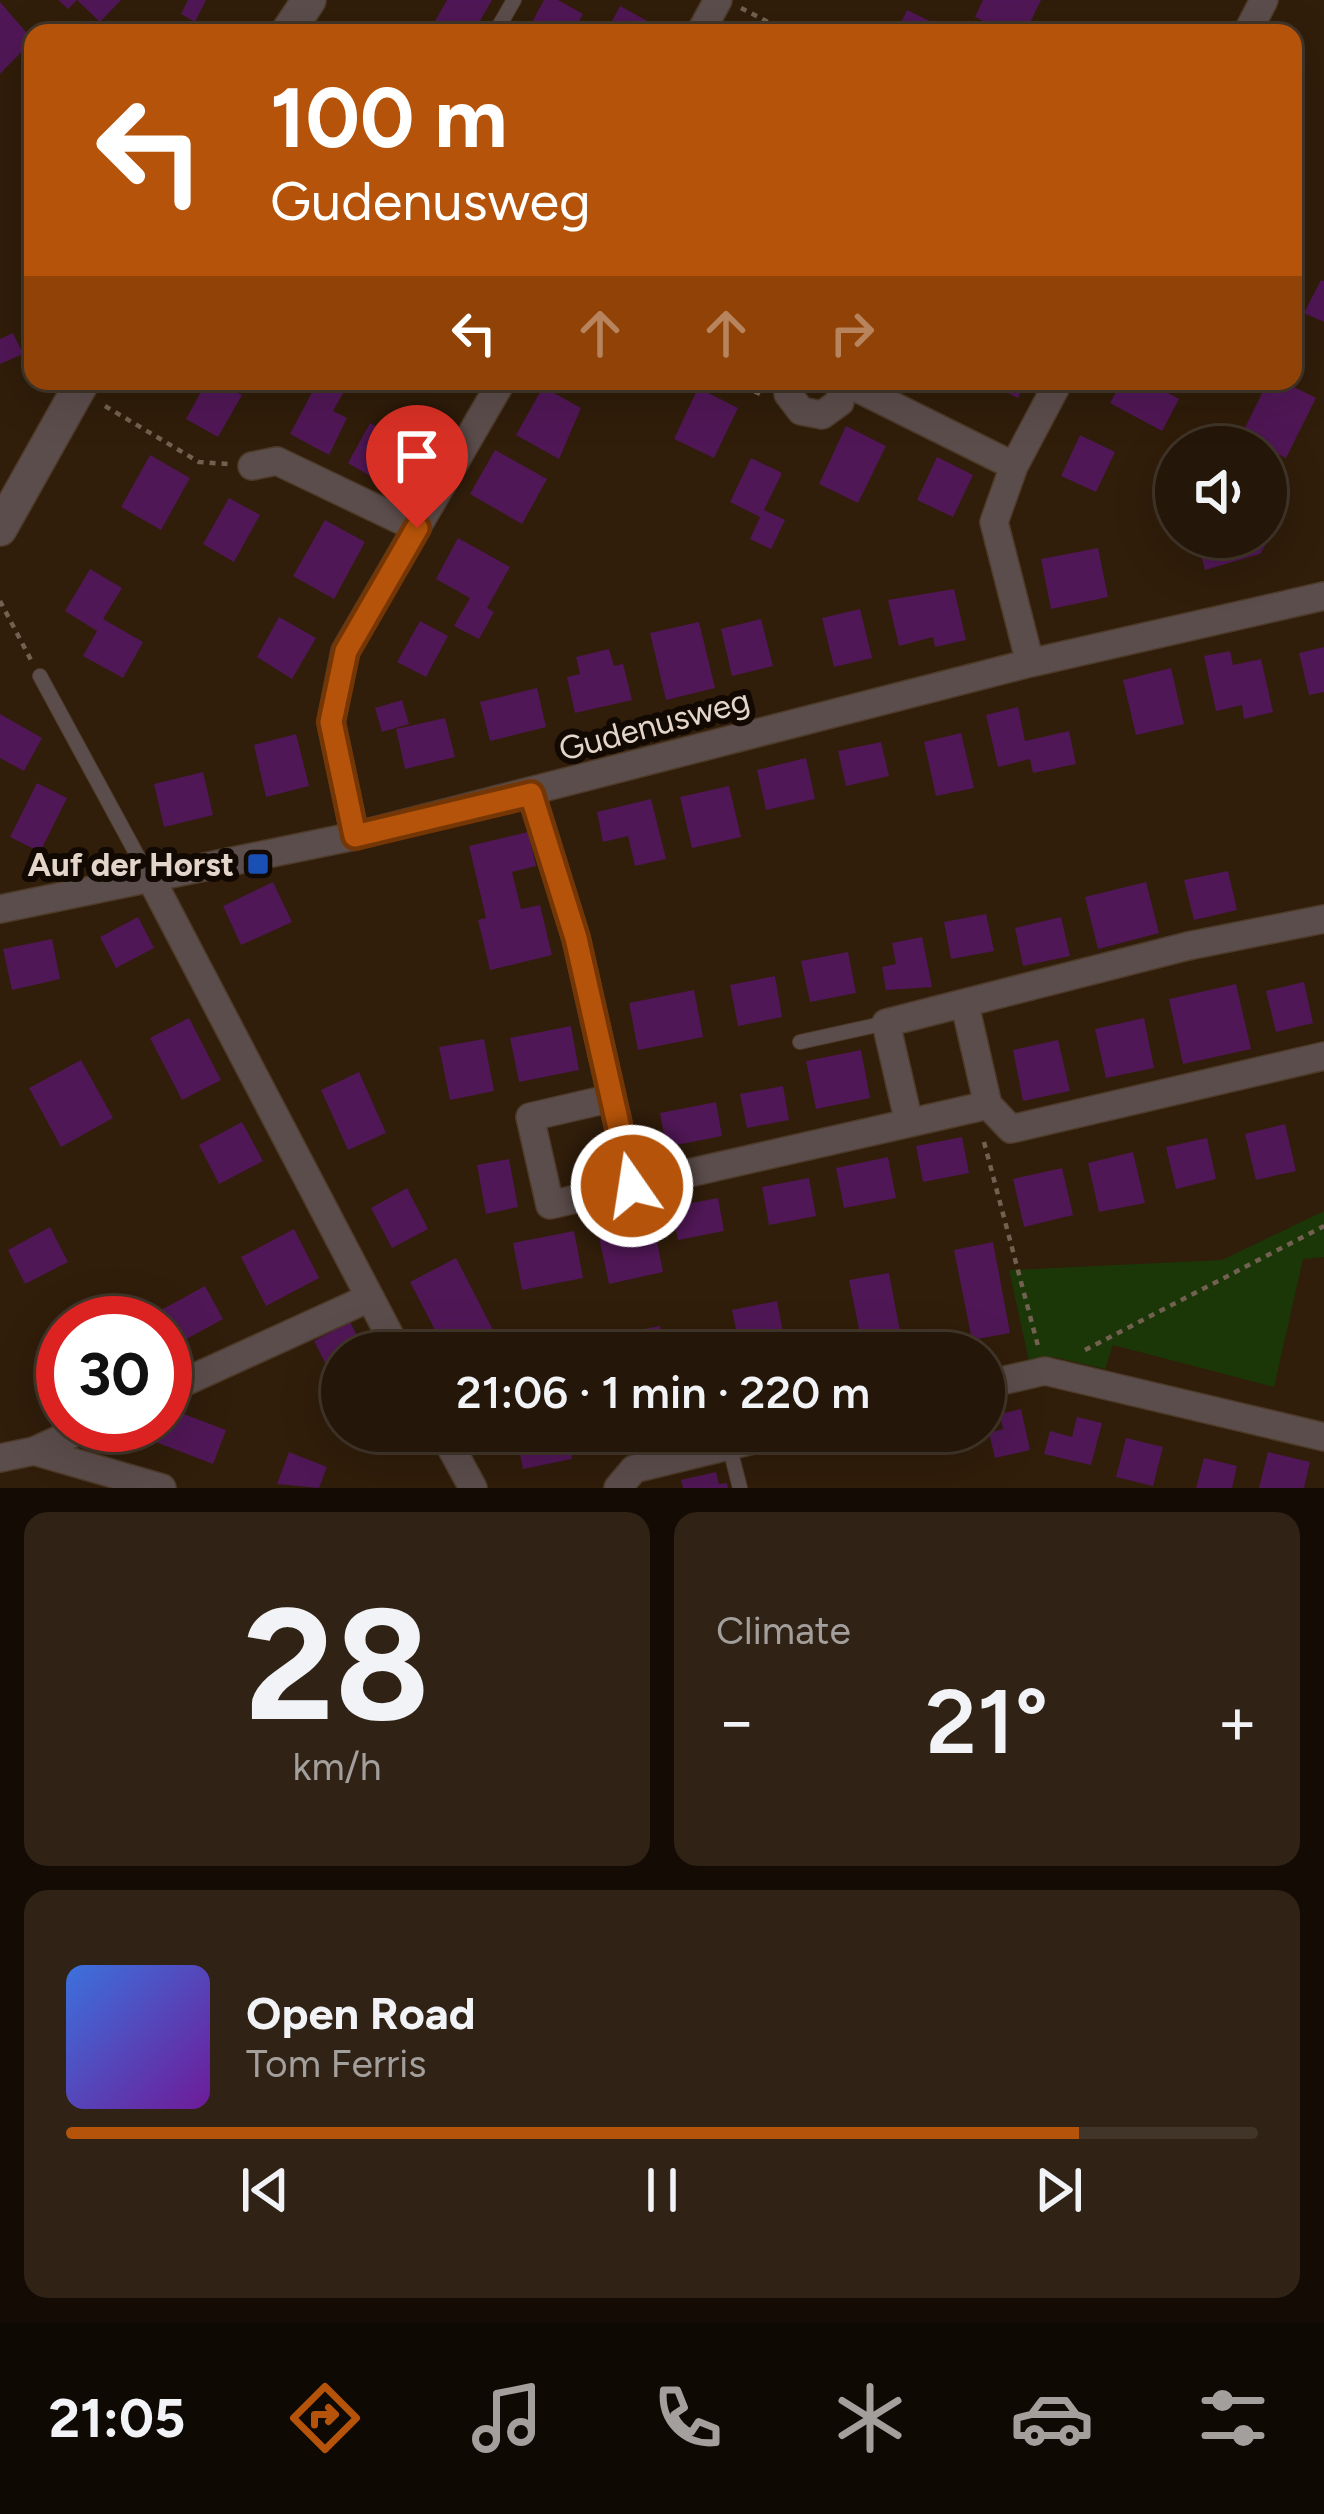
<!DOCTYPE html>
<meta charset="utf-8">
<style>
body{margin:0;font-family:Figtree,sans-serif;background:#302316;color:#f1f3f6;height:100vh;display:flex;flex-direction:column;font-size:45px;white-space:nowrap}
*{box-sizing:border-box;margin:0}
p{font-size:39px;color:#a39f9c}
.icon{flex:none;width:66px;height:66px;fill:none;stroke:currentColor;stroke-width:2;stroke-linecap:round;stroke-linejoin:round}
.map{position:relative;height:1488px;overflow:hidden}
.side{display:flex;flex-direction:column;gap:24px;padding:24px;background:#140c04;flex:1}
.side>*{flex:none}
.banner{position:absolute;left:24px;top:24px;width:1278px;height:366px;border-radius:24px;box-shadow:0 12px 48px #0002,0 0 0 3px #413529;background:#b45309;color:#fff;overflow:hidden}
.controls{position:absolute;left:1155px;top:426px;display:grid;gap:24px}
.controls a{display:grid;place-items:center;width:132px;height:132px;border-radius:50%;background:#241608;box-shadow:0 12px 48px #0002,0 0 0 3px #413529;font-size:60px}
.speed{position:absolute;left:36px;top:1296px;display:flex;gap:24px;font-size:60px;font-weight:700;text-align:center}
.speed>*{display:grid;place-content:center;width:156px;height:156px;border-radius:50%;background:#241608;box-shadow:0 12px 48px #0002,0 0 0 3px #413529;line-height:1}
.speed .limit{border:18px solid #d22;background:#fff;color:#111}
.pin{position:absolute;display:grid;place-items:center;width:102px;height:102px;color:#fff;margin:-123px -51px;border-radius:50% 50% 50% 0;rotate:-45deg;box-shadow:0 0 12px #0007}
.pin .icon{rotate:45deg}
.me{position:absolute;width:132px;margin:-66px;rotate:347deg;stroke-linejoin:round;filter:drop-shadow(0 0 9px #0008)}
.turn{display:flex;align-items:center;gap:42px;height:252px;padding:0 48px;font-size:54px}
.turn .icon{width:156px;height:156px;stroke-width:2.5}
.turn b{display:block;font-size:84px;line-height:102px}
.lanes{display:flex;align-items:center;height:114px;padding:0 48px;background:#0003;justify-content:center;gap:60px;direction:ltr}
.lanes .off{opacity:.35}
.big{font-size:90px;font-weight:600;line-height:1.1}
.side .card{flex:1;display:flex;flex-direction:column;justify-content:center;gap:18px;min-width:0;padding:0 42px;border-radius:24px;background:#302316}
.side .dial{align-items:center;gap:0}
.dial b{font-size:156px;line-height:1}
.song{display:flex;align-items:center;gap:36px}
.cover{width:144px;height:144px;border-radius:18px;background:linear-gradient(135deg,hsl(220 70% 55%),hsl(280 70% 35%))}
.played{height:12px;border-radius:6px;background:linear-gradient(90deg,#b45309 85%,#413529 85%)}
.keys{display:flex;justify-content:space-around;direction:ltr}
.heat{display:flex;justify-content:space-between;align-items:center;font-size:66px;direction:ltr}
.side .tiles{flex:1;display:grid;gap:24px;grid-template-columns:1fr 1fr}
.card:last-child{grid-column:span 2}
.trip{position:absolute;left:321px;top:1332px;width:684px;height:120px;border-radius:60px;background:#241608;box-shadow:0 12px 48px #0002,0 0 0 3px #413529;font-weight:600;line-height:120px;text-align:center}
.tabs{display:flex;height:192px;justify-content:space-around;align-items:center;background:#0e0903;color:#a39f9c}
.tabs .icon{width:84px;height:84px}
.tabs .current{color:#b45309}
.tabs b{font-size:54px;color:#f1f3f6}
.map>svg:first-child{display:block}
</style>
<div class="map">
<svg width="1324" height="1488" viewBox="0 0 1324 1488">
<rect width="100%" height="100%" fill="#301d0a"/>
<path fill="#1b3708" d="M 1324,1211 L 1324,1257 L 1303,1259 L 1274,1387 L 1113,1345 L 1105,1369 L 1054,1357 L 1029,1361 L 1009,1270 L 1222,1260 Z"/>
<path fill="#501756" d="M 58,0 L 121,0 L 100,22 L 77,0 L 68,9 Z
M 188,0 L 206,0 L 195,22 L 181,14 Z
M 447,0 L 492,0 L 473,33 L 452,33 L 434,23 Z
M 544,0 L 558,0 L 583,14 L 572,33 L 526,33 Z
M 983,0 L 1041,0 L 1025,33 L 1009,33 L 975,17 Z
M 0,2 L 33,40 L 0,74 Z
M 620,6 L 660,28 L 657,33 L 606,33 Z
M 907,10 L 942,27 L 939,33 L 896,33 Z
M 1321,280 L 1324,281 L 1324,322 L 1304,313 Z
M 13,333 L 23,354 L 0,364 L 0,339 Z
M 207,381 L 242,395 L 218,437 L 186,419 Z
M 318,381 L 343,393 L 333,411 L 347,418 L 329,455 L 290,434 Z
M 982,381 L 1026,381 L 1018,398 Z
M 1122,381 L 1146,381 L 1179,399 L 1162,431 L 1110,403 Z
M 1268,381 L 1282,381 L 1316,398 L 1286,458 L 1241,436 Z
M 543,387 L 581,408 L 559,459 L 516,435 Z
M 698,388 L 738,408 L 714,458 L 674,439 Z
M 370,423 L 410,445 L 387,486 L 348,463 Z
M 846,426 L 886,446 L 858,503 L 819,484 Z
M 1080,435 L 1115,452 L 1096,492 L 1061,476 Z
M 495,450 L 547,479 L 522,524 L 470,494 Z
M 150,455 L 190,478 L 161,530 L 121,507 Z
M 937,457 L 973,475 L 953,517 L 917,500 Z
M 751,458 L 782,473 L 764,510 L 785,520 L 771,549 L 750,539 L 760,517 L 730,502 Z
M 229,498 L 260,515 L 234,562 L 203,544 Z
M 1266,511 L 1281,519 L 1260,554 L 1205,570 L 1196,537 L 1266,537 Z
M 325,520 L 365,542 L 334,599 L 293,576 Z
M 458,538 L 510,567 L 487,608 L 494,612 L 479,639 L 454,626 L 470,598 L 436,579 Z
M 1098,548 L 1108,597 L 1051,609 L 1041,559 Z
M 90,569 L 122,588 L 103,619 L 143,642 L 123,678 L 83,656 L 97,631 L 65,611 Z
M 954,589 L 966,640 L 935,647 L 933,637 L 899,646 L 888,600 Z
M 860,609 L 872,658 L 834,667 L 822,618 Z
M 279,617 L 316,638 L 292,679 L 257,657 Z
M 761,619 L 773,666 L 732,676 L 721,629 Z
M 420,621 L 448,636 L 426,677 L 397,662 Z
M 699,622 L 715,688 L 666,700 L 650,633 Z
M 1324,647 L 1324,692 L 1309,695 L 1299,653 Z
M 609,649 L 614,666 L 623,664 L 632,700 L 575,713 L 567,677 L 580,674 L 576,657 Z
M 1230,651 L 1233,665 L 1261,659 L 1273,712 L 1244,719 L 1242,705 L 1216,711 L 1204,656 Z
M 1171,668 L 1184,724 L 1136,735 L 1123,680 Z
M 537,688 L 546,727 L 490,741 L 480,702 Z
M 402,700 L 409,724 L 382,732 L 375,708 Z
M 1018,707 L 1025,741 L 1069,731 L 1076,764 L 1033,773 L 1030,759 L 998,767 L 986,715 Z
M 0,714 L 42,738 L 24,771 L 0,758 Z
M 445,718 L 455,757 L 405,769 L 396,729 Z
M 961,733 L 974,788 L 936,796 L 924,742 Z
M 296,734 L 309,786 L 266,797 L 254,745 Z
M 881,742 L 889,776 L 846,786 L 838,751 Z
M 806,758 L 815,799 L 766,810 L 757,770 Z
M 203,772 L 213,815 L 164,827 L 154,784 Z
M 37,783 L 67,798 L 40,852 L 10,837 Z
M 729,786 L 741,837 L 692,848 L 680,797 Z
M 651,799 L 666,859 L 635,866 L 628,836 L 603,842 L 597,812 Z
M 528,832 L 536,866 L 512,872 L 521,909 L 540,905 L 552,955 L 490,970 L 478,920 L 486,918 L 469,846 Z
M 1228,871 L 1237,910 L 1194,920 L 1184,880 Z
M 273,882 L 292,922 L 241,945 L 223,906 Z
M 1146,882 L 1159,933 L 1098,949 L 1085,897 Z
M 986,914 L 994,951 L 951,959 L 944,922 Z
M 138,917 L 154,948 L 116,968 L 100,937 Z
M 1061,917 L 1070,956 L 1023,966 L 1015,928 Z
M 922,937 L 932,987 L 886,990 L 882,967 L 896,964 L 892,943 Z
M 52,939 L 60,979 L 12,990 L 3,949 Z
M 848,952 L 856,993 L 810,1002 L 801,961 Z
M 775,976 L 782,1017 L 738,1026 L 730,985 Z
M 1304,982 L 1313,1023 L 1276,1032 L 1266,991 Z
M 1236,984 L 1251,1049 L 1183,1064 L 1169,999 Z
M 694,990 L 703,1037 L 638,1050 L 629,1003 Z
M 189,1018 L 221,1080 L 182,1100 L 150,1038 Z
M 1144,1018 L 1154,1068 L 1106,1078 L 1095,1029 Z
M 571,1026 L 579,1070 L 519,1082 L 510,1038 Z
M 484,1039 L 494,1091 L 450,1100 L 439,1047 Z
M 1058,1040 L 1070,1091 L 1023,1101 L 1013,1050 Z
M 861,1050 L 870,1098 L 816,1109 L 806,1061 Z
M 81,1060 L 113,1118 L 61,1147 L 29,1088 Z
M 359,1072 L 386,1133 L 348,1150 L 321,1090 Z
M 783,1086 L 789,1120 L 747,1128 L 740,1094 Z
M 716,1102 L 722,1136 L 666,1147 L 660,1113 Z
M 242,1122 L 263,1161 L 219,1184 L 199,1145 Z
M 1285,1124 L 1296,1171 L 1256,1180 L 1245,1134 Z
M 962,1137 L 969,1173 L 923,1182 L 916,1146 Z
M 1207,1138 L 1216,1179 L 1176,1189 L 1166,1147 Z
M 1133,1152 L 1145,1203 L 1099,1212 L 1088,1163 Z
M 888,1157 L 896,1198 L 844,1208 L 836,1168 Z
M 509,1159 L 518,1207 L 486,1214 L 477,1165 Z
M 1062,1168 L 1073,1215 L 1024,1227 L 1013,1179 Z
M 809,1178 L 816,1216 L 769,1225 L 762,1187 Z
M 407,1188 L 428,1229 L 392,1248 L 371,1208 Z
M 718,1198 L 724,1231 L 678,1240 L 671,1207 Z
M 650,1207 L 663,1272 L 609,1284 L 595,1218 Z
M 50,1227 L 68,1262 L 25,1284 L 8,1250 Z
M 294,1229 L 319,1278 L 266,1306 L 241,1257 Z
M 574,1231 L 583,1278 L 522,1290 L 513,1243 Z
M 993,1242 L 1010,1333 L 972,1340 L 954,1250 Z
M 456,1258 L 493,1330 L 447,1353 L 410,1282 Z
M 889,1273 L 904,1353 L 864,1353 L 849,1280 Z
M 205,1286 L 223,1319 L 170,1348 L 165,1323 L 156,1323 L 152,1315 Z
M 777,1301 L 787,1353 L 741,1353 L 732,1310 Z
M 350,1322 L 366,1353 L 342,1353 L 342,1396 L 314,1341 Z
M 660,1326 L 665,1353 L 615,1353 L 612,1335 Z
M 63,1357 L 63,1400 L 45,1366 Z
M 165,1407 L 226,1430 L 213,1464 L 153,1441 L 159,1425 L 165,1425 Z
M 1021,1409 L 1030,1450 L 995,1458 L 989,1433 L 1003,1429 L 1000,1414 Z
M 1077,1417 L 1102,1423 L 1091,1465 L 1044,1454 L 1050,1431 L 1072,1437 Z
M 515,1431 L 567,1431 L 572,1459 L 523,1469 Z
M 1126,1438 L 1163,1447 L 1153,1486 L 1116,1477 Z
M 289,1452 L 327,1467 L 319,1488 L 277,1484 Z
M 1268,1452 L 1310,1462 L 1304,1488 L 1259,1488 Z
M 1204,1458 L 1237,1466 L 1232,1488 L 1196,1488 Z
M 716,1472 L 719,1484 L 727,1483 L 728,1488 L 683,1488 L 681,1480 Z"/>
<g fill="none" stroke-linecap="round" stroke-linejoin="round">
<g stroke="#4d3a29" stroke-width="16">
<path id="service" d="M 499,26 L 514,0
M 40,676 L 149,877
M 800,1042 L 886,1023
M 729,1445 L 740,1488"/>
</g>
<g stroke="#4d3a29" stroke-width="30">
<path id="minor" d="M 700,33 L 718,0
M 1247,33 L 1264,0
M 790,381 L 788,394 L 801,411 L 822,415 L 840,402 L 842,381
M 843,381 L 1014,466
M 252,466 L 277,461 L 417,528
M 1030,663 L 994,522 L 1014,466 L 1059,381
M 531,793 L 576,938 L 632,1186 L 550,1205 L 530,1117 L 612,1098
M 355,836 L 331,722 L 345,651 L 502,381
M 150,877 L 399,1353
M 0,909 L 355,836 L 1030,663 L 1324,596
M 965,1005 L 988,1105 L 909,1123 L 886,1023 L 1188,946 L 1324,919
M 988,1105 L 1011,1129 L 1324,1056
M 632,1186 L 909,1123
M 984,1385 L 1045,1371 L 1324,1437
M 165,1391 L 369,1298
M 442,1431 L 473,1488
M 34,1451 L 91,1425
M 0,1458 L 34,1451 L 162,1488
M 618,1488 L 634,1469 L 790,1431"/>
</g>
<g stroke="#4d3a29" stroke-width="36">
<path id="tertiary" d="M 287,33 L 309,0
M 0,529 L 83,381"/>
</g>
<path stroke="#726150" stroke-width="4.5" stroke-dasharray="6 6" stroke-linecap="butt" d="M 741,8 L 789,33
M 733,381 L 760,394
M 105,406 L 199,462 L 228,464
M 0,601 L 31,660
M 984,1142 L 1038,1346
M 1085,1350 L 1324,1226"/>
<use href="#service" stroke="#5b4d4b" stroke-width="14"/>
<use href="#minor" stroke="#5b4d4b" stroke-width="27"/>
<use href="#tertiary" stroke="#5b4d4b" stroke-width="33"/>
</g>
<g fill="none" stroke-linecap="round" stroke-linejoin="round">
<g stroke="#753606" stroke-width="30">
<path id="route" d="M 417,528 L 346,651 L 331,722 L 355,836 L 531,794 L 576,938 L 632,1186"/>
</g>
<use href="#route" stroke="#b45309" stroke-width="21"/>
</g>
<rect fill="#1a4fb4" stroke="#120903" stroke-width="4.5" x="246" y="852" width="24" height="24" rx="6"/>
<g text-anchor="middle" stroke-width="12" stroke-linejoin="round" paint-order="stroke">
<g font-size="33" fill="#e3d5ca" stroke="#120903">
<text transform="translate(654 724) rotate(-15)" y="12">Gudenusweg</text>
</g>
<g font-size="33" font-weight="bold" fill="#e3d5ca" stroke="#120903" text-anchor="end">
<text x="234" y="876">Auf der Horst</text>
</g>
</g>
</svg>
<div class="controls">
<a><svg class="icon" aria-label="sound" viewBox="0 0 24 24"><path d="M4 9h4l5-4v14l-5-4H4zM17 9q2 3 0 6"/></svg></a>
</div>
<div class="speed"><div class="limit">30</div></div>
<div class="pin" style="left:417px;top:528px;background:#d93025"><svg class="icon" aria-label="arrive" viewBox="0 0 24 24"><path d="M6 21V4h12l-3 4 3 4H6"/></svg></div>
<svg class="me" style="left:632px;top:1186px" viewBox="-20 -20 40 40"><circle r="17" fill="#b45309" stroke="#fff" stroke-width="3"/><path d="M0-11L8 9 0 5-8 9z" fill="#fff"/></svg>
<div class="trip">21:06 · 1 min · 220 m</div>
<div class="banner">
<div class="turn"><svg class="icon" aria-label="left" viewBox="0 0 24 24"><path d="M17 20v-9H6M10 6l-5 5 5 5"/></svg><div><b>100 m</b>Gudenusweg</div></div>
<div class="lanes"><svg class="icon" aria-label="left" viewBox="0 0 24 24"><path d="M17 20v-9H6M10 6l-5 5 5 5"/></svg><svg class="icon off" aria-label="ahead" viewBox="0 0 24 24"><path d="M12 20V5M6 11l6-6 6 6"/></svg><svg class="icon off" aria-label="ahead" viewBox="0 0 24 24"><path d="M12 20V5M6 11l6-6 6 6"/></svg><svg class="icon off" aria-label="right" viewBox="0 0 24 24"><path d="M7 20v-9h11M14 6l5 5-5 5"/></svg></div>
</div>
</div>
<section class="side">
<div class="tiles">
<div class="card dial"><b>28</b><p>km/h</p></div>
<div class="card"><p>Climate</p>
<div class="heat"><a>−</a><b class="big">21°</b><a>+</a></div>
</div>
<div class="card">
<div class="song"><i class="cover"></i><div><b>Open Road</b><p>Tom Ferris</p></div></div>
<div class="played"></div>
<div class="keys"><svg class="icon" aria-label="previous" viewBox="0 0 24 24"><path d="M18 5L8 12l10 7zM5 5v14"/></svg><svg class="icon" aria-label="pause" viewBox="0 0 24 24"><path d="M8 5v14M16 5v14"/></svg><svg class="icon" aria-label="next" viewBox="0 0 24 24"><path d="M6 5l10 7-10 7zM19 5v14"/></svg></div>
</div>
</div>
</section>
<nav class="tabs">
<b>21:05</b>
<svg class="icon current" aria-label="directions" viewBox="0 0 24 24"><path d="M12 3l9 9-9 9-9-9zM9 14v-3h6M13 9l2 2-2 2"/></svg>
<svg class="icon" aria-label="music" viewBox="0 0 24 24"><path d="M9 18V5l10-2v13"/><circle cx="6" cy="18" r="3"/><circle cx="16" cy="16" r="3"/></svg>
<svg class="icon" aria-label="phone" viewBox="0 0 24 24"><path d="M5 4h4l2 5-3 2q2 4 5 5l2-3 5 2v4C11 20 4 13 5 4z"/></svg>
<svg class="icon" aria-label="climate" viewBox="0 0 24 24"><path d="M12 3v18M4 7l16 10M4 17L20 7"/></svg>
<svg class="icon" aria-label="car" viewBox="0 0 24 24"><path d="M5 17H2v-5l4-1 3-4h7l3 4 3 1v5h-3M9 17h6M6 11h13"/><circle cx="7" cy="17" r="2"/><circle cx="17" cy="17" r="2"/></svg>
<svg class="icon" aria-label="filters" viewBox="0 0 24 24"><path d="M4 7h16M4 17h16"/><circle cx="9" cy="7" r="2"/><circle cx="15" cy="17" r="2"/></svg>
</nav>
